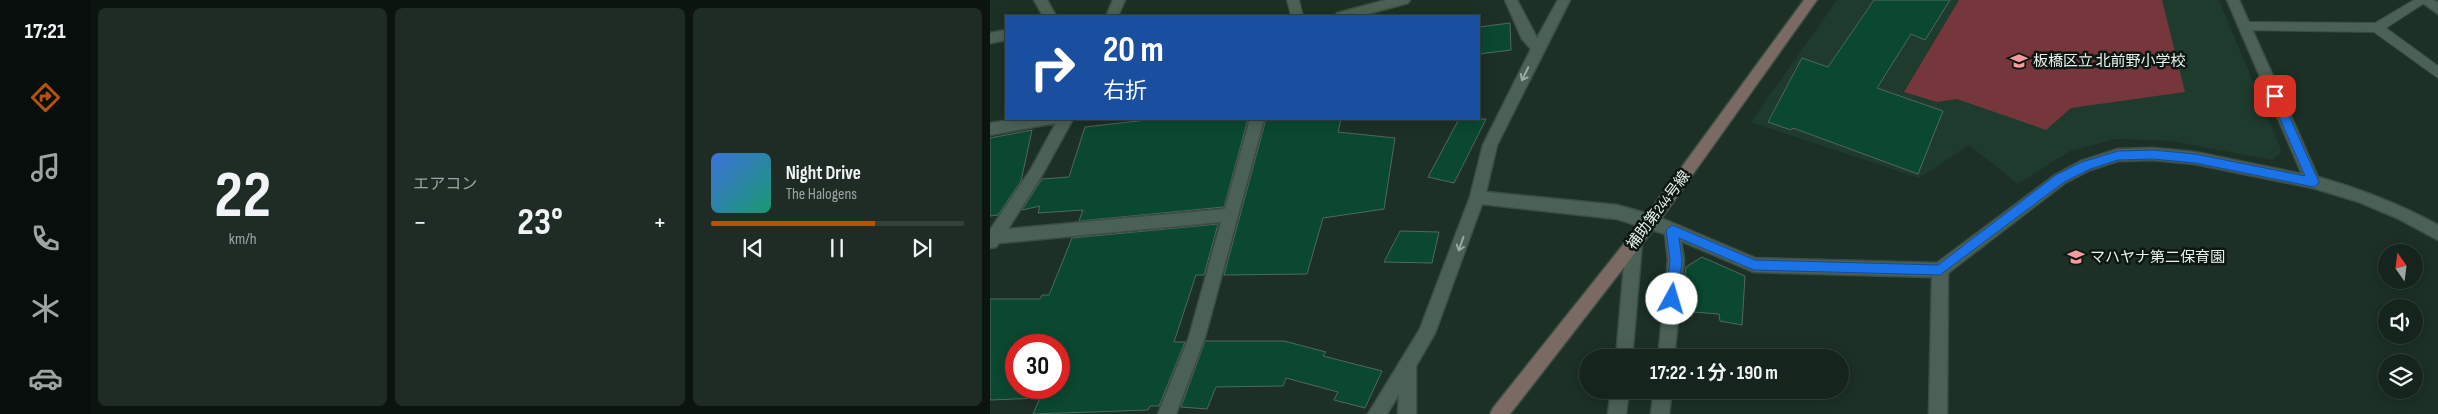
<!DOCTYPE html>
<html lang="ja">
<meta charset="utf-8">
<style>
body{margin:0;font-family:"Sofia Sans Condensed","Noto Sans JP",sans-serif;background:#1e2c25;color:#f1f3f6;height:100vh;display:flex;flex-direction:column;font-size:19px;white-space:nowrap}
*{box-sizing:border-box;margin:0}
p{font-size:16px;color:#9da4a3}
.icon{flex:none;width:28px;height:28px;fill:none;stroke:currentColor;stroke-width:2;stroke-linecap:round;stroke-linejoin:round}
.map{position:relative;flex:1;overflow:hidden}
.panel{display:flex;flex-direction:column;gap:8px;padding:8px;background:#0c140f;width:900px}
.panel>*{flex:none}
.guide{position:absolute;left:15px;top:15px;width:475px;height:105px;border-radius:0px;box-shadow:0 2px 12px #0003,0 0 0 1px #34413b;background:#1a4fa0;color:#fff;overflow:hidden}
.needle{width:32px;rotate:346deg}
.tools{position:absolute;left:1388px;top:244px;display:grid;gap:10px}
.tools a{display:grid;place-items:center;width:45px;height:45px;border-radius:50%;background:#15241c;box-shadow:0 2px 12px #0003,0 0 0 1px #34413b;font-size:25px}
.speed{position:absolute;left:15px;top:334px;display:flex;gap:10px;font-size:25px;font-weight:700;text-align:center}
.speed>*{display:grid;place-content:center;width:65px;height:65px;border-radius:50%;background:#15241c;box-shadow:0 2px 12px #0003,0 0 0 1px #34413b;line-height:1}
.speed .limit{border:8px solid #d22;background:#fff;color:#111}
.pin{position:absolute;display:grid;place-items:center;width:42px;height:42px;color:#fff;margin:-21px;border-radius:10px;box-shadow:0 2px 8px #0006}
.me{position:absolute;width:55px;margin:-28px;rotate:6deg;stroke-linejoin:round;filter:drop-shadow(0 0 4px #0008)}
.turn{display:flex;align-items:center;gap:18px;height:105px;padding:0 15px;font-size:22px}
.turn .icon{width:65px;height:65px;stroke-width:2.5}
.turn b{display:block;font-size:35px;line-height:42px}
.big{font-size:38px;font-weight:700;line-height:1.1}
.panel .widget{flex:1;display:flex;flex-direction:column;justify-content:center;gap:8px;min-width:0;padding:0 18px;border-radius:8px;background:#1e2c25}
.panel .dial{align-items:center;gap:0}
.dial b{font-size:65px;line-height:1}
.song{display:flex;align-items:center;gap:15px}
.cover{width:60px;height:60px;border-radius:8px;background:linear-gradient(135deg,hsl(220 70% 55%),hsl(160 70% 35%))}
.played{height:5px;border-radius:2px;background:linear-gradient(90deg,#b45309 65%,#34413b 65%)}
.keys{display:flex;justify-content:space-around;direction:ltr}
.heat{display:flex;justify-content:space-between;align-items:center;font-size:28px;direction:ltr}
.panel .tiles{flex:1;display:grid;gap:8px;grid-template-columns:repeat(3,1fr)}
.trip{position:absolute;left:589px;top:349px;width:270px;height:50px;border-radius:25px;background:#15241c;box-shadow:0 2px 12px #0003,0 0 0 1px #34413b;font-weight:700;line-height:50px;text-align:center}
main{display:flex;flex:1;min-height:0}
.dock{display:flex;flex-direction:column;width:90px;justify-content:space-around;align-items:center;background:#080e0b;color:#9da4a3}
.dock .icon{width:35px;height:35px}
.dock .on{color:#b45309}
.dock b{font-size:22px;color:#f1f3f6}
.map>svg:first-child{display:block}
</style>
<main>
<nav class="dock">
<b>17:21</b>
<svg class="icon on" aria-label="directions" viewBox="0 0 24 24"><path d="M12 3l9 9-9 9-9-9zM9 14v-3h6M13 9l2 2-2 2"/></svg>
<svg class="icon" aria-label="music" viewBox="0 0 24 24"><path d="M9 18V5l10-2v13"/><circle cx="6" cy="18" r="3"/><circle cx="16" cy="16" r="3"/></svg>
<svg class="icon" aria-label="phone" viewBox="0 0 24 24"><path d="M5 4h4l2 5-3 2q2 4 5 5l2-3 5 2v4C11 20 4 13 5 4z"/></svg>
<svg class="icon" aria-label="climate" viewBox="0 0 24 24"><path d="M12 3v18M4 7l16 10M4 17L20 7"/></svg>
<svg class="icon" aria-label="car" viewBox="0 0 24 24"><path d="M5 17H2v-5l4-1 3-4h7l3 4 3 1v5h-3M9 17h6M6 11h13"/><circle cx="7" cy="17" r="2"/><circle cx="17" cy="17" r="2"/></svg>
</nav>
<section class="panel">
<div class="tiles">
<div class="widget dial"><b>22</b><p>km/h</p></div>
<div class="widget"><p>エアコン</p>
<div class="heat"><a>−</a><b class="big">23°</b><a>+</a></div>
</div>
<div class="widget">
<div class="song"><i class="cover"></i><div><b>Night Drive</b><p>The Halogens</p></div></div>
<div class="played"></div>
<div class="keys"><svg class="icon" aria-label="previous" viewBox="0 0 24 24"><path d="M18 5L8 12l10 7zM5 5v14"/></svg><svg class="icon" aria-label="pause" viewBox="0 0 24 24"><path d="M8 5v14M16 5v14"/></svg><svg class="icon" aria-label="next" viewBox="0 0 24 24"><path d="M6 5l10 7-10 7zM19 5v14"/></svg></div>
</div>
</div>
</section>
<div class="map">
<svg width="1448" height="414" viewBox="0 0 1448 414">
<rect width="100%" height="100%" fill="#1c3026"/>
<path fill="#1f3b2d" d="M 847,0 L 1229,0 L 1292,152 L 1282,160 L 1182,141 L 1126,139 L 1080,151 L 1028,184 L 979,145 L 929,178 L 761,122 Z"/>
<path fill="#75373c" d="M 969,0 L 1172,0 L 1195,92 L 1081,108 L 1056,130 L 967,99 L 947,102 L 914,92 Z"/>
<path fill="#0a4830" stroke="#52685d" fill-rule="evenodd" d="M 884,0 L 960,0 L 935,40 L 921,34 L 887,88 L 953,111 L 928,174 L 803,128 L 801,130 L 778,122 L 812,58 L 838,67 Z
M 520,23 L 521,50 L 489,54 L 489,27 Z
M 166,119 L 258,119 L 234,207 L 89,221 L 93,210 L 48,213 L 50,206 L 32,210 L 52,179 L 79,177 L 95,127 Z
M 276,119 L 351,119 L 348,132 L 405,138 L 394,209 L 333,218 L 317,274 L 234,275 Z
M 469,119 L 496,119 L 464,183 L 438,177 Z
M 42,130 L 31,181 L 8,215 L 0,216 L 0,138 Z
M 228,224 L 214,275 L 206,275 L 184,342 L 195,342 L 169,406 L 160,406 L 158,410 L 43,414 L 50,398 L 0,400 L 0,299 L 50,299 L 52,295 L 59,295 L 82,238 ZM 26,345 L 69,345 L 69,388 L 26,388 Z
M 410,231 L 449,232 L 442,263 L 394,262 Z
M 712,257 L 755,276 L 752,325 L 730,321 L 729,314 L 691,311 L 696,267 Z
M 215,341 L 294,341 L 336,352 L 333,356 L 392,371 L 375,408 L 344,400 L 348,392 L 296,378 L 293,386 L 226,387 L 217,409 L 191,407 Z"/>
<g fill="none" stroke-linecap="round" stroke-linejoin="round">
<g stroke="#3b4d44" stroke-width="2">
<path id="lane" d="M 297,0 L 309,0 L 313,16 L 301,16 Z
M 1424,0 L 1439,0 L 1396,28 L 1448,66 L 1448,78 L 1384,32 L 1255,30 L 1249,26 L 1255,22 L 1385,23 Z"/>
</g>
<g stroke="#3b4d44" stroke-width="3">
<path id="street" d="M 44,0 L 57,0 L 66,16 L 53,16 Z
M 123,0 L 135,0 L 128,16 L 116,16 Z
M 396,0 L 420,0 L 418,3 L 370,16 L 346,16 L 347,13 Z
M 515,0 L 527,0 L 547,38 L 568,0 L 580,0 L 507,145 L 496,192 L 627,205 L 666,216 L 765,258 L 947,263 L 1065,175 L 1091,161 L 1128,149 L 1163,148 L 1205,152 L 1312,174 L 1237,0 L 1249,0 L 1328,177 C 1371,189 1409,204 1448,225 L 1448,240 L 1407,218 L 1369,202 L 1323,188 L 1205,164 L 1163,160 L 1128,161 L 1100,170 L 1075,183 L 958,273 L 957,414 L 939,414 L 942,277 L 764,272 L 691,241 L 694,260 L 684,358 L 668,358 L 678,260 L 675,234 L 627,219 L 492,204 L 445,333 L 426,366 L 426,414 L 408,414 L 409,394 L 397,414 L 378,414 L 430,329 L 480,197 L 493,145 L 541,49 L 532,39 Z
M 1429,0 L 1444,0 L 1448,3 L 1448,14 Z
M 16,30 L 16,40 L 0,43 L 0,33 Z
M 28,119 L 83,119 L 51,177 L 18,229 L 235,209 L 260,119 L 274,119 L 215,337 L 186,414 L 168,414 L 199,337 L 231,222 L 9,243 L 6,247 L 0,248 L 0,230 L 41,169 L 66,123 L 0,135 L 0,123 Z
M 644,236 L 649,238 L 652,243 L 642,358 L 626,358 L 636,243 L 639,238 Z
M 621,390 L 639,390 L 636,414 L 618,414 Z
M 664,390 L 682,390 L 679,414 L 661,414 Z"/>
</g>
<g stroke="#3b4d44" stroke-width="3">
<path id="secondary" d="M 814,0 L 827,0 L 666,226 L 520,414 L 500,414 L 503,408 L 656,216 Z"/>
</g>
<use href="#lane" fill="#4c6156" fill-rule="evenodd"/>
<use href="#street" fill="#4c6156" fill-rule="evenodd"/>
<use href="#secondary" fill="#7b6964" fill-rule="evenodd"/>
</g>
<defs><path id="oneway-shaft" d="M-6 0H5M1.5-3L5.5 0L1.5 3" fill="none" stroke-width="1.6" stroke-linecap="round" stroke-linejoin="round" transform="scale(1.25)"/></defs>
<g stroke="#9aaaa1">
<use href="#oneway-shaft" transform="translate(535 74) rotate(116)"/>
<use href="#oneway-shaft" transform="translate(471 244) rotate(109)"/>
</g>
<path fill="#1a73e8" stroke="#114b97" d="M 1285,91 L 1290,96 L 1329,182 L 1327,185 L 1324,187 L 1205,163 L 1163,159 L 1128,160 L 1100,169 L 1074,182 L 950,275 L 764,270 L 689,238 L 692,260 L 688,299 L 686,303 L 682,304 L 677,303 L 676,299 L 680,260 L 676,230 L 682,225 L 765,260 L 948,265 L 1066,175 L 1092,162 L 1128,151 L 1163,150 L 1205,154 L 1315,176 L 1280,96 Z"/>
<defs>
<g id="school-bare" transform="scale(1.35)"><path d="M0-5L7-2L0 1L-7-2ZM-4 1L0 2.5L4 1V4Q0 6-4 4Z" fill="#f49b9f" stroke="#0d1611" stroke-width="2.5" paint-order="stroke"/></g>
</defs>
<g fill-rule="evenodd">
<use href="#school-bare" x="1029" y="61"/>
<use href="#school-bare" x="1086" y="257"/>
</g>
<g text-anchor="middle" stroke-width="5" stroke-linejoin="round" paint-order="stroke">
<g font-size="15" fill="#e7f3ec" stroke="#0d1611" text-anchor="start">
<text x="1043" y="66">板橋区立 北前野小学校</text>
<text x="1100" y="262">マハヤナ第二保育園</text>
</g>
<g font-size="15" fill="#e7f3ec" stroke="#0d1611">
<text transform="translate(668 210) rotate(-53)" y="5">補助第244号線</text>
</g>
</g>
</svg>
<div class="tools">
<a><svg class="needle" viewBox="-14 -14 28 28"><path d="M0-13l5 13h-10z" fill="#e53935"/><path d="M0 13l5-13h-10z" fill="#9da4a3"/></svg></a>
<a><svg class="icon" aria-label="sound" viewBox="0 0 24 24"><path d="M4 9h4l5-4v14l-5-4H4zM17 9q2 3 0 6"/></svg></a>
<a><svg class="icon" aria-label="layers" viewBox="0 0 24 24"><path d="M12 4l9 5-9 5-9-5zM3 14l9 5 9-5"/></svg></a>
</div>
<div class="speed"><div class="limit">30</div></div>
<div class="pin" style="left:1285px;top:96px;background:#d93025"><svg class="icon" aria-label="arrive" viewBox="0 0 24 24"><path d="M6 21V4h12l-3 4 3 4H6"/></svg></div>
<svg class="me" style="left:682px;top:299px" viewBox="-20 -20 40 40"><circle r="19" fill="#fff"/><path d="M0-13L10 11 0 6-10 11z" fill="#1a73e8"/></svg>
<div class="trip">17:22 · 1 分 · 190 m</div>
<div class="guide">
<div class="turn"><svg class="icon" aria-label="right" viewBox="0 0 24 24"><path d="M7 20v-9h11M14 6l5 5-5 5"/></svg><div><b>20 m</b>右折</div></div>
</div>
</div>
</main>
